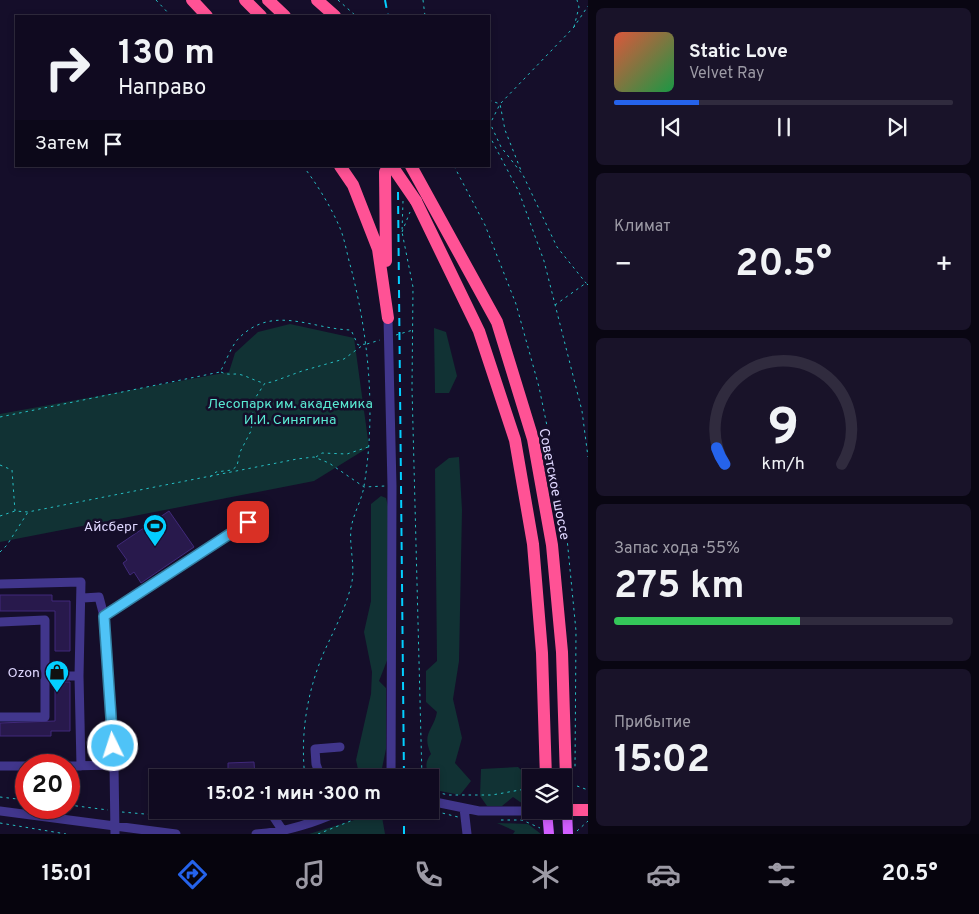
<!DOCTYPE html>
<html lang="ru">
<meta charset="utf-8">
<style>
body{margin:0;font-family:Overpass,sans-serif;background:#191329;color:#f1f3f6;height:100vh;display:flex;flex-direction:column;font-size:19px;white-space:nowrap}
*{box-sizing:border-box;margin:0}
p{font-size:16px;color:#9c9aa5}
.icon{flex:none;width:28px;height:28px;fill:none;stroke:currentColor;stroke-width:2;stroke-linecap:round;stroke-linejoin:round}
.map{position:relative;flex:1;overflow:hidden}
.panel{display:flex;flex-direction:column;gap:8px;padding:8px;background:#090612;width:391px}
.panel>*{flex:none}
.top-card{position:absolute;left:15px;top:15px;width:475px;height:152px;border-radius:0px;box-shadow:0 2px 8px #0003,0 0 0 1px #302b3e;background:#100a20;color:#f1f3f6;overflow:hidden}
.buttons{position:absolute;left:522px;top:769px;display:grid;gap:10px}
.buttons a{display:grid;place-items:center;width:50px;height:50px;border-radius:0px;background:#100a20;box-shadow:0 2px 8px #0003,0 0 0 1px #302b3e;font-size:25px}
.speed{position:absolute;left:15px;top:754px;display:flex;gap:10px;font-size:25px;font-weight:700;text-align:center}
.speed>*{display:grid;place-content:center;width:65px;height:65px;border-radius:50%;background:#100a20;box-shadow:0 2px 8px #0003,0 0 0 1px #302b3e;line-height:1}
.speed .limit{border:8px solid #d22;background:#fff;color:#111}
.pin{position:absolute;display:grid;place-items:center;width:42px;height:42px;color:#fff;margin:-21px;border-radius:10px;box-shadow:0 2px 8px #0006}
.me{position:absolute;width:55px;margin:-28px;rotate:356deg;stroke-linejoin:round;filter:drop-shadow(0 0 4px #0008)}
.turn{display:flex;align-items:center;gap:18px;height:105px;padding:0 20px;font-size:22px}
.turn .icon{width:65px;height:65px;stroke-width:2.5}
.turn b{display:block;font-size:35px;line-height:42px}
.then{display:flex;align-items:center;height:48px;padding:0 20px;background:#0003;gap:10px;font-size:19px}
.big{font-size:38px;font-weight:700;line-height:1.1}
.panel .card{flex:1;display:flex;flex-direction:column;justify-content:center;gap:8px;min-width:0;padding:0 18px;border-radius:8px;background:#191329}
.panel .dial{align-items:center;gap:0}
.dial svg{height:130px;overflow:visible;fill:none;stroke:#302b3e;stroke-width:7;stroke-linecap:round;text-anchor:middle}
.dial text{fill:#f1f3f6;stroke:none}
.song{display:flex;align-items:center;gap:15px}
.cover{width:60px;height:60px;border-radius:8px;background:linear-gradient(135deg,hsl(10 70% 55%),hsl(140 70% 35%))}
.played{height:5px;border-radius:2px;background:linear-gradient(90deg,#2563eb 25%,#302b3e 25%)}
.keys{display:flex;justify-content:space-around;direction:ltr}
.heat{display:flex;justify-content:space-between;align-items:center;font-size:28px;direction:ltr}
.charge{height:8px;border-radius:4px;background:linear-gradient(90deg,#34c759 55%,#302b3e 0)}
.trip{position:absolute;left:149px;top:769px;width:290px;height:50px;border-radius:0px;background:#100a20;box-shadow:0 2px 8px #0003,0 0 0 1px #302b3e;font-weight:700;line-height:50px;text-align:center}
.menu{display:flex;height:80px;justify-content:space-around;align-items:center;background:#06040d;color:#9c9aa5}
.menu .icon{width:35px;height:35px}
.menu .on{color:#2563eb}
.menu b{font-size:22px;color:#f1f3f6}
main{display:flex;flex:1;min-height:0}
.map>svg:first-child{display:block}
</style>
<main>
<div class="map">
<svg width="588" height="834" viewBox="0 0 588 834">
<rect width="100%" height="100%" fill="#150e2a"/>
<path fill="#113234" d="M 290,324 L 354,338 L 369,447 L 314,481 L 0,542 L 0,414 L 229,372 L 235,353 L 258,332 Z
M 434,328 L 446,332 L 457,376 L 449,393 L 435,393 Z
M 459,457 L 462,510 L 459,661 L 453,699 L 462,738 L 455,763 L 471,781 L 460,795 L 440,791 C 431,778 420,768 431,754 C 421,733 434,730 437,712 L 426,702 L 426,671 L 437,661 L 435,469 L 449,458 Z
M 381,496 L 386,498 L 388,506 L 388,658 L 379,681 L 386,688 L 386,749 L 381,773 L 359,774 L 356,760 L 371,694 L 372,672 L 364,632 L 371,601 L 371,504 Z
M 518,767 L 531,779 L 531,803 L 523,804 L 513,797 L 502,806 L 487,806 L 480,796 L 481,769 Z
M 364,817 L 382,817 L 385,834 L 309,834 Z
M 497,823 L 528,824 L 541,834 L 513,834 L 515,831 Z"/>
<path fill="#28194c" stroke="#40297a" d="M 169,511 L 194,547 L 141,583 L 134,572 L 130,575 L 127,570 L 123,563 L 127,560 L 117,546 Z
M 0,595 L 52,595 L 52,601 L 70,601 L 70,651 L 55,651 L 55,611 L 0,611 Z
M 55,682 L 70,682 L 70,731 L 51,731 L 51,736 L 0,736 L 0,723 L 55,721 Z
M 254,762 L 255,777 L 228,778 L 228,763 Z"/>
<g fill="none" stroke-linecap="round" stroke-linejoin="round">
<path stroke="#26bfc4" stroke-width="1" stroke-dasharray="2.5 4" stroke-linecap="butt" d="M 156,0 L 171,16
M 338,0 L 356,16
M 423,0 L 425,16
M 574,27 L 579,7 L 577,0
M 489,100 L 500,104 L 505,130 L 522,173
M 489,121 L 501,147 L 523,175 L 557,247 L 586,283
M 489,126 L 500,104 L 574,27 L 588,6
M 489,135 L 519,192 L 544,261 L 582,411 L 588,457
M 303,166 C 317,184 331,207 340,228 C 345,240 347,255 351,268 C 369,338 376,414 364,486 C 362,500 353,514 351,529 C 349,547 356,568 351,586 C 345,610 334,630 324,652 C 307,692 300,734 305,778
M 454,166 L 485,225 L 516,304 L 539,387 L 553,455 L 566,528 L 576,631 L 575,768
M 403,201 L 402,232 L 413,287 L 412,388 L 422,778
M 402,232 L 410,212
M 555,305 L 586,283 L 588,285
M 396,335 L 413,330
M 367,344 L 380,340
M 221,372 C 227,375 230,374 237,374 C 246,375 254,381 264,383
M 0,417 L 220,372 C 226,362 231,346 239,338 C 273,304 311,329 351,330 L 358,345 L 366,344
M 316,457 L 322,453 L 347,454 L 368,447
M 0,465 L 12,470 L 15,511
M 210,477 L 216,472 L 232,470 L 237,466 L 240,452 L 251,431 L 254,400 L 265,383 L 272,382 L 302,371 L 344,359 L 363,345
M 0,516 L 15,511 L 28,512 L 297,459 L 314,457 L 329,463 L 364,487 L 385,486
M 0,552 L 7,545 L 28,512
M 577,786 L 588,790
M 430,791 L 449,795 L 492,795 L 531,788
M 0,797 L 26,800
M 69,805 L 108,810
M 430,810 L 458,817
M 122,812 L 190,818 L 262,814
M 501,820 L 522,820 L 540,828
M 0,823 L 66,834
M 577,831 L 588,821
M 318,834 L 378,810"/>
<path stroke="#41368c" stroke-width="9" d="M 388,318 L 392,486 L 391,778
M 0,584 L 81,582 L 79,676
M 83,598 L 99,597 L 104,616
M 0,622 L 45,620 L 45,676
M 0,717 L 45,717 L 45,676 L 79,676 L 81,766
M 0,766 L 26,766
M 69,766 L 114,765
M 321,778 L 316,764 L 315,749 L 340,747
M 430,801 L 479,811 L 547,811
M 464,808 L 467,834
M 269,810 L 283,831
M 0,811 L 176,834
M 115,834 L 114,765 L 104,616 L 248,522
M 256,834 C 288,832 315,822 343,810"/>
<path stroke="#d15eff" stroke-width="10" d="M 567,810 L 568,834
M 547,811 L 549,834"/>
<path stroke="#ff5295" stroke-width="12" d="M 192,0 L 207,16
M 245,0 L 261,16
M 268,0 L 285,16
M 317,0 L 335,16
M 340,166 L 353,185 L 378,249 L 388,318
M 411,166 L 497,322 L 533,439 L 552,545 L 562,652 L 567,810
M 385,172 L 386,261
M 416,201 L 479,331 L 515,440 L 533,544 L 542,653 L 546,778
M 547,810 L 588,810"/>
<path stroke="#03cfff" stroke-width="2" stroke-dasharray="8 6" stroke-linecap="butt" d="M 385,0 L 388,16
M 398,192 L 404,778
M 404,834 L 404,810"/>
<path stroke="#ff5295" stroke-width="12" d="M 392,166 L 416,201"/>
</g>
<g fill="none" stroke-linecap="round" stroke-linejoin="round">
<g stroke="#337fa1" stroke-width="12">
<path id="route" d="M 113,746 L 104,616 L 248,522"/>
</g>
<use href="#route" stroke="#4fc3f7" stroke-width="9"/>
</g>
<defs>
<g id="stadium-pin" transform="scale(1.25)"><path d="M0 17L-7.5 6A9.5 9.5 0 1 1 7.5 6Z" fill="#03cfff" stroke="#150e2a"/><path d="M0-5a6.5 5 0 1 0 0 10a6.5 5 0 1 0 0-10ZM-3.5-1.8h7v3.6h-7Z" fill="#111"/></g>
<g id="shop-pin" transform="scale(1.25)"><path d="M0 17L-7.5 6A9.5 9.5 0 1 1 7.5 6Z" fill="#03cfff" stroke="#150e2a"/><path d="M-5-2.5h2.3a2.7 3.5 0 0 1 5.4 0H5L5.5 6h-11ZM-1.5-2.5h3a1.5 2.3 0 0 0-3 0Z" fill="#111"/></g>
</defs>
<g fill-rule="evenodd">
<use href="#stadium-pin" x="155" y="526"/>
<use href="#shop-pin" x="57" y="672"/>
</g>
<g text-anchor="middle" stroke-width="5" stroke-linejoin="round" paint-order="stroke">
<g font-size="14" fill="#59e9d2" stroke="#150e2a">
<text x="290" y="408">Лесопарк им. академика<tspan x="290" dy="16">И.И. Синягина</tspan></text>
</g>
<g font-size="14" fill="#dfd7ff" stroke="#150e2a">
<text transform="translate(555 484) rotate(79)" y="5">Советское шоссе</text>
</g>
<g font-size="14" fill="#dfd7ff" stroke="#150e2a" text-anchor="end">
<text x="138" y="531">Айсберг</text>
<text x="40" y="677">Ozon</text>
</g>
</g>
</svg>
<div class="buttons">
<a><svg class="icon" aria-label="layers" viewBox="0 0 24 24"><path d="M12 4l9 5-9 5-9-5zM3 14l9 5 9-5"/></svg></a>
</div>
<div class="speed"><div class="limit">20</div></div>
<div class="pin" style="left:248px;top:522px;background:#d93025"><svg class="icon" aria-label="arrive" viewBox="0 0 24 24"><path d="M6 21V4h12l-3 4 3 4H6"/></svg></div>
<svg class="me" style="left:113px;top:746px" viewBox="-20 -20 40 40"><circle r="17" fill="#4fc3f7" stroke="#fff" stroke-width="3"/><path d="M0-11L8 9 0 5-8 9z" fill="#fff"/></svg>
<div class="trip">15:02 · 1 мин · 300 m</div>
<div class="top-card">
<div class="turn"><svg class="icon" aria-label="right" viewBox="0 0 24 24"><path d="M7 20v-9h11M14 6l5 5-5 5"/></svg><div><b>130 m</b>Направо</div></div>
<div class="then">Затем<svg class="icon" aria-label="arrive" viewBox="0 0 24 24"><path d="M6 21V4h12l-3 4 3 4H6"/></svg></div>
</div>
</div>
<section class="panel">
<div class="card">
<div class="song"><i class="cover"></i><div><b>Static Love</b><p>Velvet Ray</p></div></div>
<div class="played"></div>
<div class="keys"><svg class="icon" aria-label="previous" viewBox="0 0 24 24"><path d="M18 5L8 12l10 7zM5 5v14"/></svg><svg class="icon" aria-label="pause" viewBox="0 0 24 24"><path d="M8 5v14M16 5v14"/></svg><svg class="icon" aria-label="next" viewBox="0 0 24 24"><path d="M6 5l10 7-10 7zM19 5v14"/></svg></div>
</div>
<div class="card"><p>Климат</p>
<div class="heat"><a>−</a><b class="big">20.5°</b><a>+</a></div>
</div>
<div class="card dial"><svg viewBox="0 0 100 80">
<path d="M14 69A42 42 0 1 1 86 69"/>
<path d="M14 69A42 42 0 0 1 9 59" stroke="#2563eb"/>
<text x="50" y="56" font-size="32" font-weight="700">9</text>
<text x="50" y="72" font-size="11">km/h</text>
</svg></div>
<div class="card"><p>Запас хода · 55%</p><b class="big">275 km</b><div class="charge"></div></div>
<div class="card"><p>Прибытие</p><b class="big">15:02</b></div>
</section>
</main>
<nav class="menu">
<b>15:01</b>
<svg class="icon on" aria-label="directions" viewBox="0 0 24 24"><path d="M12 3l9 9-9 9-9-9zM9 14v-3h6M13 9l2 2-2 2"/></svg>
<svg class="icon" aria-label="music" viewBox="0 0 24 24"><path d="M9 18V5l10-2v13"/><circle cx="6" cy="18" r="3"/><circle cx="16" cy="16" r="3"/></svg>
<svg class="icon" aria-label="phone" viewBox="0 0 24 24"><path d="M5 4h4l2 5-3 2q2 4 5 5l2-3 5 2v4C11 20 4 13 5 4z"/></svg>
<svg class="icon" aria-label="climate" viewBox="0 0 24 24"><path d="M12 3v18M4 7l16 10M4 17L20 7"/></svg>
<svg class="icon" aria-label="car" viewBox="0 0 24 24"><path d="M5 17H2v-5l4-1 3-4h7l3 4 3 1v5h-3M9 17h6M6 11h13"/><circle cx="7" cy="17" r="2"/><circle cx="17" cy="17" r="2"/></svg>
<svg class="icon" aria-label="filters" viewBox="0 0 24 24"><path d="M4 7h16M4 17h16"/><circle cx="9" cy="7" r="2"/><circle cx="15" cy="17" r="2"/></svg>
<b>20.5°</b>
</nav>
